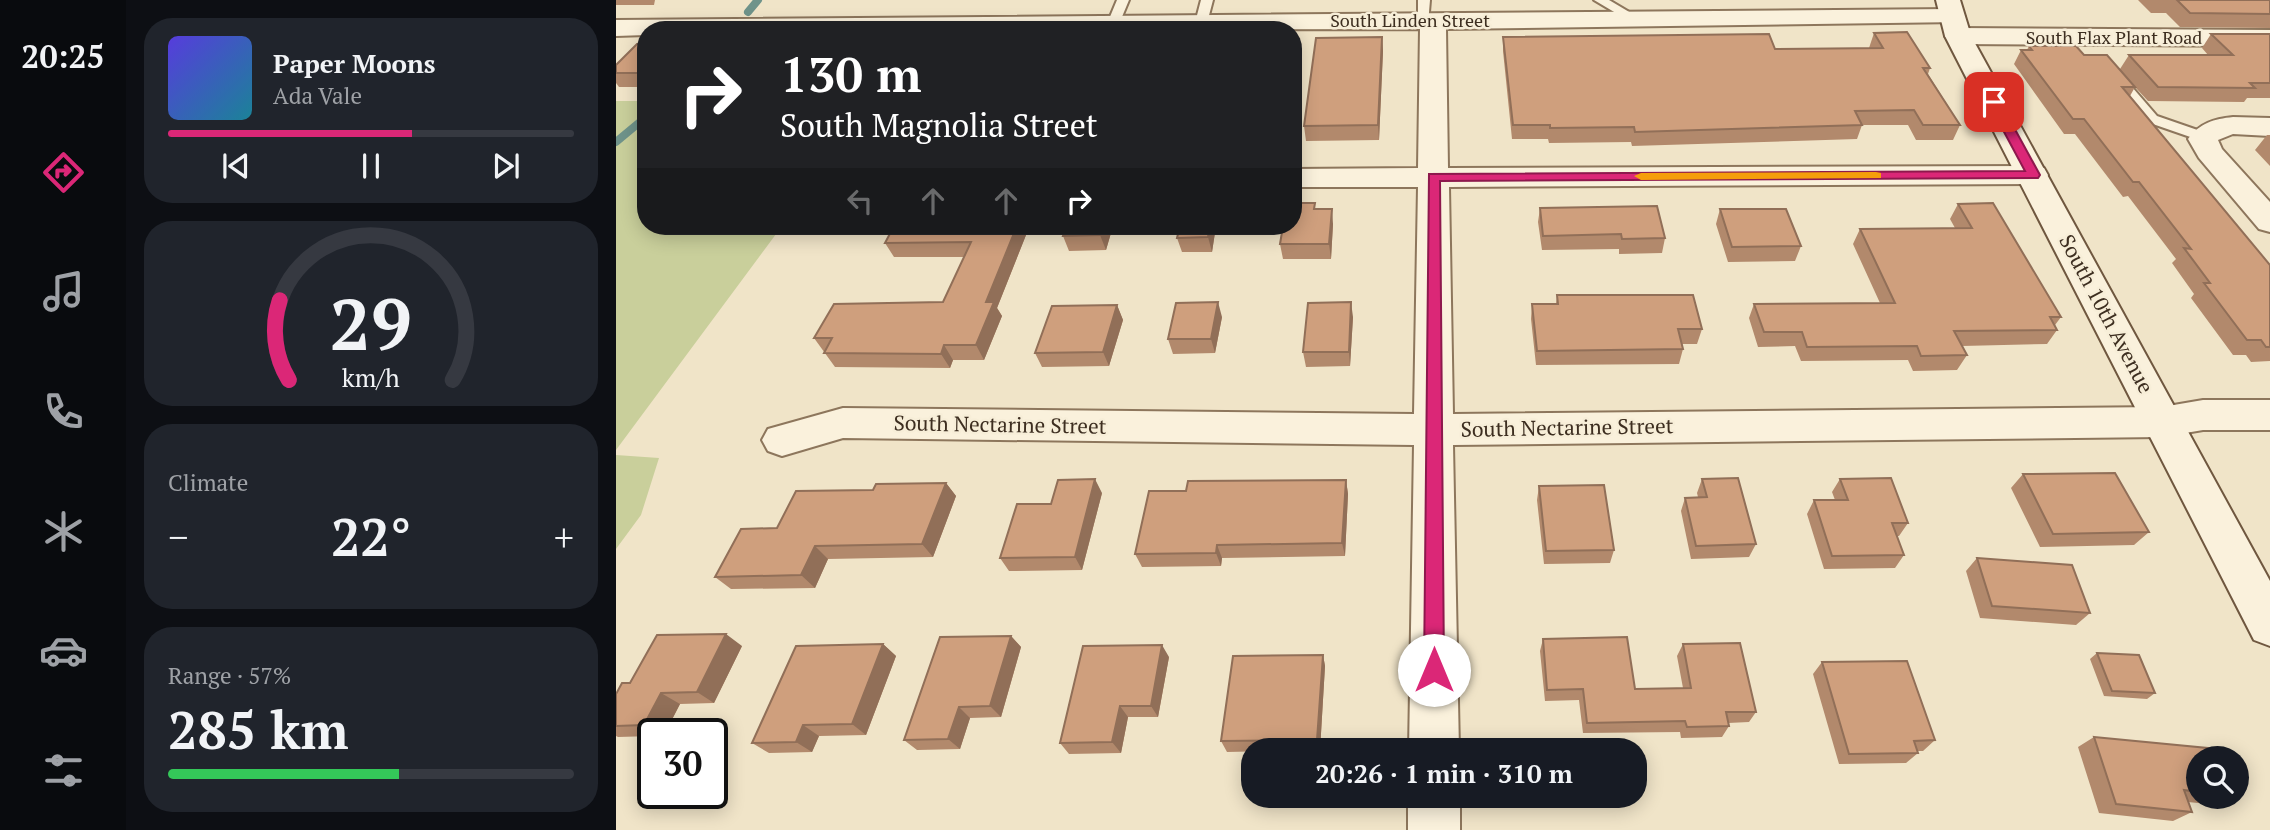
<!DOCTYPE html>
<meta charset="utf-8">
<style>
body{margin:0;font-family:"PT Serif",serif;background:#20242c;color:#f1f3f6;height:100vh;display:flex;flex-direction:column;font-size:26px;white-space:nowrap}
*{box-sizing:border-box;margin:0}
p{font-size:23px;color:#9ea1a6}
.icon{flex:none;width:38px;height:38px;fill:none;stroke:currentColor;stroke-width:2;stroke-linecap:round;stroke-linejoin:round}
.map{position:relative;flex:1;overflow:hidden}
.drawer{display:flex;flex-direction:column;gap:18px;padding:18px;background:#0d0f14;width:490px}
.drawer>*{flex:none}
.hud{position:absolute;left:21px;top:21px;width:665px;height:214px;border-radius:28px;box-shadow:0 4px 18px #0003;background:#202124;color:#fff;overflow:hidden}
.fabs{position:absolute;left:1570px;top:746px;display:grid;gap:14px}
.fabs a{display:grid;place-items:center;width:63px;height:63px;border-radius:50%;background:#171b24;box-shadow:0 4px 18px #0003;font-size:35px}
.speed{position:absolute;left:21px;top:718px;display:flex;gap:14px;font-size:35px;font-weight:700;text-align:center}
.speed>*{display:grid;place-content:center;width:91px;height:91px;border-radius:50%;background:#171b24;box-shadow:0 4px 18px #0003;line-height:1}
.speed .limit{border:4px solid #111;border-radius:10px;background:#fff;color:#111}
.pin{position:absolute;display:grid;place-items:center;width:60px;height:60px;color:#fff;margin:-30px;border-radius:14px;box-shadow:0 4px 10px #0006}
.me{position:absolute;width:77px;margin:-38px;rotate:0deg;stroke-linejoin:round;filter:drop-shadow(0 0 5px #0008)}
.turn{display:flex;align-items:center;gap:24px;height:147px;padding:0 28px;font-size:32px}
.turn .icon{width:91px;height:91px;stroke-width:2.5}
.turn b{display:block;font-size:49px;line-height:60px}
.lanes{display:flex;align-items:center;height:66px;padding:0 28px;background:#0003;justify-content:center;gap:35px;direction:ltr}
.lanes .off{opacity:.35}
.big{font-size:52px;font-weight:800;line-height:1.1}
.drawer .tile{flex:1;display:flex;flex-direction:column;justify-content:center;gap:10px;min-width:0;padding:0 24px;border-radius:28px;background:#20242c}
.drawer .dial{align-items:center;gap:0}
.dial svg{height:182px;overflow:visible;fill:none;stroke:#363941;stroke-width:7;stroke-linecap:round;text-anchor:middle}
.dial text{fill:#f1f3f6;stroke:none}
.song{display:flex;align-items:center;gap:21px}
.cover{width:84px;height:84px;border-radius:10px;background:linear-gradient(135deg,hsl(250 70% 55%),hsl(190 70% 35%))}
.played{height:7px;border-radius:4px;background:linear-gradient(90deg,#db2777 60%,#363941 60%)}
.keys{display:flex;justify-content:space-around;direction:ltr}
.heat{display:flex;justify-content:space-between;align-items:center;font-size:38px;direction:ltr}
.charge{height:10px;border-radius:5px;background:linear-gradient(90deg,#34c759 57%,#363941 0)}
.trip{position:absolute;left:625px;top:738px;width:406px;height:70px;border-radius:28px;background:#171b24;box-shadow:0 4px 18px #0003;font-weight:800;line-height:70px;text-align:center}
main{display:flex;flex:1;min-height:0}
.tabs{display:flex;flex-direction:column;width:126px;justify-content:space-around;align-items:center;background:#090b0e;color:#9ea1a6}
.tabs .icon{width:49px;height:49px}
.tabs .selected{color:#db2777}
.tabs b{font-size:32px;color:#f1f3f6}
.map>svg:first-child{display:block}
</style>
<main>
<nav class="tabs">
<b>20:25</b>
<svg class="icon selected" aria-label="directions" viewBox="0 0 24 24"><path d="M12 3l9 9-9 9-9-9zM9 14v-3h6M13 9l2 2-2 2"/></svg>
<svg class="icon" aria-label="music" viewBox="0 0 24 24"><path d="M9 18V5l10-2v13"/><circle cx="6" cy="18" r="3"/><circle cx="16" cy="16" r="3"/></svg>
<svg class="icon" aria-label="phone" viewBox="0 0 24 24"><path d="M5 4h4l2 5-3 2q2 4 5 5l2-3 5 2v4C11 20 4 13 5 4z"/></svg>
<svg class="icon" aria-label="climate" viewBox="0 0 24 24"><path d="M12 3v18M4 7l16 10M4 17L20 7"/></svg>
<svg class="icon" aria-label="car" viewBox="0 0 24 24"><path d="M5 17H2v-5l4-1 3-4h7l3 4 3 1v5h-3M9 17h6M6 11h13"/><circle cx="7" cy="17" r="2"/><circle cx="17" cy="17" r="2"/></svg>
<svg class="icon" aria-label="filters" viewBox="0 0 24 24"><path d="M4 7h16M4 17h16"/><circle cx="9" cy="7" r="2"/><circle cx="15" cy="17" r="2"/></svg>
</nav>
<section class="drawer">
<div class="tile">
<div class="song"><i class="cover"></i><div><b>Paper Moons</b><p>Ada Vale</p></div></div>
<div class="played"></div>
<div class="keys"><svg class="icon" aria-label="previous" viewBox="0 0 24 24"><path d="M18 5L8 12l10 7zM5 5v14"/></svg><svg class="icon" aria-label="pause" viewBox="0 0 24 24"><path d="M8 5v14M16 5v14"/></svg><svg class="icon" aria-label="next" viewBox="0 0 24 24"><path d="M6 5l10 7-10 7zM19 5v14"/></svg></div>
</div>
<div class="tile dial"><svg viewBox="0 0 100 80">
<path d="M14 69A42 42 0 1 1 86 69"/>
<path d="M14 69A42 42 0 0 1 10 34" stroke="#db2777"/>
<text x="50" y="56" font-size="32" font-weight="700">29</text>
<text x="50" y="72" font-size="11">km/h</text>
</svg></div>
<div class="tile"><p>Climate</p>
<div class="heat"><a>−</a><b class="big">22°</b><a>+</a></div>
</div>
<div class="tile"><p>Range · 57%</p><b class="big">285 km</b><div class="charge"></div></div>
</section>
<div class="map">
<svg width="1654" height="830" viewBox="0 0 1654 830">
<rect width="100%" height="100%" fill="#f0e4c8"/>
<path fill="#c9cf9b" d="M 0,101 L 30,101 L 30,226 L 166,226 L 0,450 Z
M 0,455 L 43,458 L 25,515 L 0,549 Z"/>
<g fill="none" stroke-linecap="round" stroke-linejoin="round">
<path stroke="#6f938a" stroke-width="8" d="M 132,12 L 142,0
M 0,142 L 30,117"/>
<g stroke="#8d765c" stroke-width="4">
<path id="service" d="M 501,0 L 513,0 L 503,24 L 497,28 L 491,24 Z
M 585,0 L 597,0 L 591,23 L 585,27 L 579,23 Z
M 802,0 L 814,0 L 812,24 L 808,25 L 802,21 Z
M 978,0 L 993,0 L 1025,19 L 1019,23 L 1015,22 Z
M 1498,71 L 1503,72 L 1541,116 L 1593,134 L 1595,137 L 1593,140 L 1583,140 L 1531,122 L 1491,75 Z"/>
</g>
<g stroke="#8d765c" stroke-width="4">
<path id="minor" d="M 1336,9 L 1345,12 L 1349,17 L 1345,22 L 830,29 L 832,168 L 1417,166 L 1428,168 L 1432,175 L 1428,182 L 1417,184 L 833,187 L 837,414 L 1546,407 L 1587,400 L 1654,400 L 1654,430 L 1587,430 L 1546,437 L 837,445 L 843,751 L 793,751 L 798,445 L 227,438 L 166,456 L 152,451 L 146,440 L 152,429 L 227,408 L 798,414 L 802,187 L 677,187 L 677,169 L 802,168 L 804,29 L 30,30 L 30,35 L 0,36 L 0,20 Z
M 1342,28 L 1654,30 L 1654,46 L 1342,44 L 1333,41 L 1329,36 L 1333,31 Z
M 1617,117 L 1654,118 L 1654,136 L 1617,134 L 1602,140 L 1606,149 L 1654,202 L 1654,232 L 1643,229 L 1583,158 L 1572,139 C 1584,123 1598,119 1617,117 Z
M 792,796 L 844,796 L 844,830 L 792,830 Z"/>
</g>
<g stroke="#6f573f" stroke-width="4">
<path id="secondary" d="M 1320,0 L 1344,0 L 1355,36 L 1654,581 L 1654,646 L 1638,640 L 1329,36 Z"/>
</g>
<use href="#service" fill="#faf1dc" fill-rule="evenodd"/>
<use href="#minor" fill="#faf1dc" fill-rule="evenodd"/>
<use href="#secondary" fill="#faf1dc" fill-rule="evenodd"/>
</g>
<path fill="#b2896c" d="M 0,0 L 39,0 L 38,5 L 0,5 Z
M 1522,0 L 1654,0 L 1654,28 L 1564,27 L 1550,13 L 1535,13 Z
M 1258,33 L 1314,68 L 1312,74 L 1344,125 L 1337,140 L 1300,140 L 1292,125 L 1246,125 L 1241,139 L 1016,146 L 1015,142 L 933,143 L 932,139 L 896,139 L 887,51 L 887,37 L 1159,49 L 1253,48 Z
M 1595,34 L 1654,34 L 1654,98 L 1631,98 L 1628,102 L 1532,101 L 1519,87 L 1514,96 L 1654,265 L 1654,361 L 1635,362 L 1630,355 L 1617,355 L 1575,298 L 1578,294 L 1556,263 L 1560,259 L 1512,196 L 1507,197 L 1459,134 L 1448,134 L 1398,64 L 1405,50 L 1411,50 L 1413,46 L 1468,55 L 1504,69 L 1513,55 L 1592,55 L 1586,48 Z
M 766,37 L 767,51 L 763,140 L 690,141 L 688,126 Z
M 30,44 L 30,87 L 3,87 L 0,83 L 0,65 Z
M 1651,135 L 1654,135 L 1654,166 L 1639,150 Z
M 1342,204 L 1445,317 L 1439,325 L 1441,330 L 1431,344 L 1346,346 L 1351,355 L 1341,370 L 1297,371 L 1292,360 L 1185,361 L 1179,346 L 1142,347 L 1133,318 L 1138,304 L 1264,303 L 1237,244 L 1244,229 L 1339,228 L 1334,219 Z
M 924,208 L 1049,238 L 1046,253 L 1003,254 L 1003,249 L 926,250 L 922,222 Z
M 700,209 L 717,224 L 715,259 L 667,259 L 664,244 Z
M 1104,209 L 1185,246 L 1179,261 L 1112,262 L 1100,224 Z
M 451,226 L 497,226 L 490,250 L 453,251 L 447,236 Z
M 564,226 L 600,226 L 596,252 L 566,252 L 561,238 Z
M 412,230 L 381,308 L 386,316 L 368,360 L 337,360 L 334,368 L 219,367 L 198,338 L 327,302 L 348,257 L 278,257 L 269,243 Z
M 941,295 L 1086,329 L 1081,344 L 1066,344 L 1067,349 L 1063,364 L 920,365 L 915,319 L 916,304 L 940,304 Z
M 501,305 L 507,320 L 493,366 L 426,367 L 419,353 Z
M 606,317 L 599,353 L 557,354 L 552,339 Z
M 737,317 L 734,366 L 690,367 L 687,352 Z
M 1407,474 L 1533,532 L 1518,545 L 1424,547 L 1395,488 Z
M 1086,479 L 1140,544 L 1133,557 L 1075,559 L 1065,511 L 1069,498 L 1082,497 L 1081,493 Z
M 1224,479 L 1292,523 L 1283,536 L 1281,536 L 1288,555 L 1279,568 L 1208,569 L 1191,514 L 1198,500 L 1219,500 L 1216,492 Z
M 730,480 L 732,494 L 729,556 L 606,558 L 605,566 L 526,567 L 519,554 L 570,491 Z
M 330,483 L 340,496 L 317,557 L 212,559 L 199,588 L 115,589 L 99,577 L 161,528 L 257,490 Z
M 923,486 L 998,550 L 994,563 L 928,564 L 921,500 Z
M 486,493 L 466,570 L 393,571 L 384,558 Z
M 1361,558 L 1474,613 L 1460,625 L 1364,618 L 1350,571 Z
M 395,636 L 405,647 L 385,717 L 354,718 L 344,749 L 301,750 L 288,740 Z
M 927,639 L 1019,689 L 1067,688 L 1061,656 L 1067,644 L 1140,712 L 1133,722 L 1112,723 L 1113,726 L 1106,737 L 1065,738 L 1064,732 L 967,733 L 963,700 L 929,701 L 924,651 Z
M 267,644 L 280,656 L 250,735 L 203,736 L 196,752 L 153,753 L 136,743 Z
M 126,646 L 98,703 L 64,704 L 49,733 L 37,733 L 37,736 L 2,737 L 0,736 L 0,694 L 14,683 Z
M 1481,653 L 1539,693 L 1531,699 L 1488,696 L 1474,659 Z
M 707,655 L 709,666 L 704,750 L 611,752 L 605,741 Z
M 553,657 L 542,717 L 512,717 L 505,753 L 453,754 L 444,743 Z
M 1206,662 L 1319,740 L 1307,751 L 1301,751 L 1302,753 L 1290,763 L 1223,764 L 1197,674 Z
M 1478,737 L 1582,758 L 1582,796 L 1620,796 L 1620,792 L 1622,796 L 1602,805 L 1572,802 L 1576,812 L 1557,821 L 1483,813 L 1462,747 Z"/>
<path fill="#916f58" d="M 766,37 L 767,51 L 763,140 L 762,125 Z
M 716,209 L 717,224 L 715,259 L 713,244 Z
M 401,226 L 410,226 L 412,230 L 381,308 L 386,316 L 368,360 L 360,345 L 370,302 Z
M 487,226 L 497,226 L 490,250 L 484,235 Z
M 594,226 L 600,226 L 596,252 L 592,237 Z
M 602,302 L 606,317 L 599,353 L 595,339 Z
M 735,302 L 737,317 L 734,366 L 733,352 Z
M 501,305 L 507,320 L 493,366 L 487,352 Z
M 328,345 L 337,360 L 334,368 L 325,354 Z
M 479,479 L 486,493 L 466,570 L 459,557 Z
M 730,480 L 732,494 L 729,556 L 726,543 Z
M 330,483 L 340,496 L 317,557 L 306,544 Z
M 601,545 L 606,558 L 605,566 L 600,553 Z
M 199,546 L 212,559 L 199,588 L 185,575 Z
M 110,634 L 126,646 L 98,703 L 81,692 Z
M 395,636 L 405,647 L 385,717 L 374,706 Z
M 267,644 L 280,656 L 250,735 L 236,724 Z
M 546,645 L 553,657 L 542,717 L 535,706 Z
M 707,655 L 709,666 L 704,750 L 701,740 Z
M 45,693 L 64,704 L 49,733 L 44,733 L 28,725 Z
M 504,706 L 512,717 L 505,753 L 496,742 Z
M 343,707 L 354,718 L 344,749 L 332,739 Z
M 187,725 L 203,736 L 196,752 L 180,742 Z"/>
<path fill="#cf9f7d" stroke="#916f58" stroke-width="2" d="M 1561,0 L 1654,0 L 1654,14 L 1574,13 Z
M 1291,32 L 1314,68 L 1307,68 L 1344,125 L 1307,125 L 1298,110 L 1239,111 L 1246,125 L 1019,132 L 1018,127 L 934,128 L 934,125 L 897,125 L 887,37 L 1153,34 L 1159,49 L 1267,48 L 1258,33 Z
M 1595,34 L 1654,34 L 1654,83 L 1634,83 L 1639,88 L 1542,87 L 1513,55 L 1617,55 Z
M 766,37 L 762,125 L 688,126 L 700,38 Z
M 21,44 L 30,44 L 30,73 L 0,73 L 0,65 Z
M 1413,46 L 1460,46 L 1468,55 L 1491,55 L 1519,87 L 1506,87 L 1654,265 L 1654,347 L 1650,347 L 1645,340 L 1631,340 L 1588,283 L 1594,283 L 1568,248 L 1575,249 L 1523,182 L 1517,182 L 1468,119 L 1457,119 L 1405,50 L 1416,50 Z
M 677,203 L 699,203 L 698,209 L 716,209 L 713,244 L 664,244 L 667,226 L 677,226 Z
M 1377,203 L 1445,317 L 1434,317 L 1441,330 L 1338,331 L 1351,355 L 1305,356 L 1301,346 L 1191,347 L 1186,332 L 1148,332 L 1138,304 L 1279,303 L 1244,229 L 1356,228 L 1342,204 Z
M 1041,206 L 1049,238 L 1006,239 L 1005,234 L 927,236 L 924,208 Z
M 1104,209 L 1170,209 L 1185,246 L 1116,247 Z
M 278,226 L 401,226 L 370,302 L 378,302 L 360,345 L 328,345 L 325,354 L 208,353 L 216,338 L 198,338 L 218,304 L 327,302 L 355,242 L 269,243 Z
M 451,226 L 487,226 L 484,235 L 447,236 Z
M 564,226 L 594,226 L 592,237 L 561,238 Z
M 941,295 L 1077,295 L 1086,329 L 1062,329 L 1067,349 L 921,351 L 916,304 L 942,304 Z
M 602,302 L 595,339 L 552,339 L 560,303 Z
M 735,302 L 733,352 L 687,352 L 692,303 Z
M 501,305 L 487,352 L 419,353 L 436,306 Z
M 1499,473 L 1533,532 L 1437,534 L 1407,474 Z
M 1122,478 L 1140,544 L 1080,546 L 1069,498 L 1091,497 L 1086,479 Z
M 1275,478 L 1292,523 L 1276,523 L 1288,555 L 1216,556 L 1198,500 L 1232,500 L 1224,479 Z
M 479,479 L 459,557 L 384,558 L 401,504 L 435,504 L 442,480 Z
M 730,480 L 726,543 L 601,545 L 600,553 L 519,554 L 533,491 L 570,491 L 572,481 Z
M 330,483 L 306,544 L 199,546 L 185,575 L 99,577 L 125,529 L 161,528 L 180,491 L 257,490 L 260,484 Z
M 988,485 L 998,550 L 930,551 L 923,486 Z
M 1361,558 L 1456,565 L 1474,613 L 1376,606 Z
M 110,634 L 81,692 L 45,693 L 28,725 L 0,726 L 0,694 L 6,683 L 14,683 L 41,635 Z
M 395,636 L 374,706 L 343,707 L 332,739 L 288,740 L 324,637 Z
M 1011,637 L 1019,689 L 1075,688 L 1067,644 L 1124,643 L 1140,712 L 1110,712 L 1113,726 L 1071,727 L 1069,721 L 971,723 L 967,689 L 931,690 L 927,639 Z
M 267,644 L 236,724 L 187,725 L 180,742 L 136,743 L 180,646 Z
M 546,645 L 535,706 L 504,706 L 496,742 L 444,743 L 467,646 Z
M 1481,653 L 1523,655 L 1539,693 L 1496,691 Z
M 707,655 L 701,740 L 605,741 L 617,656 Z
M 1291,661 L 1319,740 L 1298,741 L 1302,753 L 1233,754 L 1206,662 Z
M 1478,737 L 1602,749 L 1606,758 L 1582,758 L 1582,792 L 1568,790 L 1576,812 L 1500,804 Z"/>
<path fill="#db2777" stroke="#8e194d" stroke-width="2" d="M 1378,98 L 1384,102 L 1424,175 L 1422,178 L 824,181 L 828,670 L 825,677 L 818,680 L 811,677 L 808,670 L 813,174 L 1409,171 L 1372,102 Z"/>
<path fill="#f59e0b" d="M 1260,172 L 1265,173 L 1265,178 L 1025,180 L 1018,176 L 1025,173 Z"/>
<g text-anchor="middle" stroke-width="5" stroke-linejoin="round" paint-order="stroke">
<g font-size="18" fill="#3d2e20" stroke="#f7eed8">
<text x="794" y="27">South Linden Street</text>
<text x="1498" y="44">South Flax Plant Road</text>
</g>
<g font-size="21" fill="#3d2e20" stroke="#f7eed8">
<text transform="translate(1490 314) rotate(62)" y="7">South 10th Avenue</text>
<text transform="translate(384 425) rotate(1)" y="7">South Nectarine Street</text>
<text transform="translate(951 428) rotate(-1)" y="7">South Nectarine Street</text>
</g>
</g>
</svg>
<div class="fabs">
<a><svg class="icon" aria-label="search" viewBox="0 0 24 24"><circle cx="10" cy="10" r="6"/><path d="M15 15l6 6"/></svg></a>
</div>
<div class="speed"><div class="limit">30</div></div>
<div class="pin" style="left:1378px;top:102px;background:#d93025"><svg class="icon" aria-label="arrive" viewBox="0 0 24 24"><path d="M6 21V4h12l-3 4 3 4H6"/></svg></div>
<svg class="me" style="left:818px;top:670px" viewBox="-20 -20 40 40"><circle r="19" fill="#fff"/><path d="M0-13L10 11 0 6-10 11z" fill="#db2777"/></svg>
<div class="trip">20:26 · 1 min · 310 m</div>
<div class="hud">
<div class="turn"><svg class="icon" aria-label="right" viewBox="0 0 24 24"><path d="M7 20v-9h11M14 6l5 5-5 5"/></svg><div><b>130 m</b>South Magnolia Street</div></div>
<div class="lanes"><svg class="icon off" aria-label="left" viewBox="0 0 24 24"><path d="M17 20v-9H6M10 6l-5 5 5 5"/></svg><svg class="icon off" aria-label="ahead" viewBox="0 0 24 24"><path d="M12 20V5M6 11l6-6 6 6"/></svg><svg class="icon off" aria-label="ahead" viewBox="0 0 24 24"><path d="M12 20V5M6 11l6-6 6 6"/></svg><svg class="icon" aria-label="right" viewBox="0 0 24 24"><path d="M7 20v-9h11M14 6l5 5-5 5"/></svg></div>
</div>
</div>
</main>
